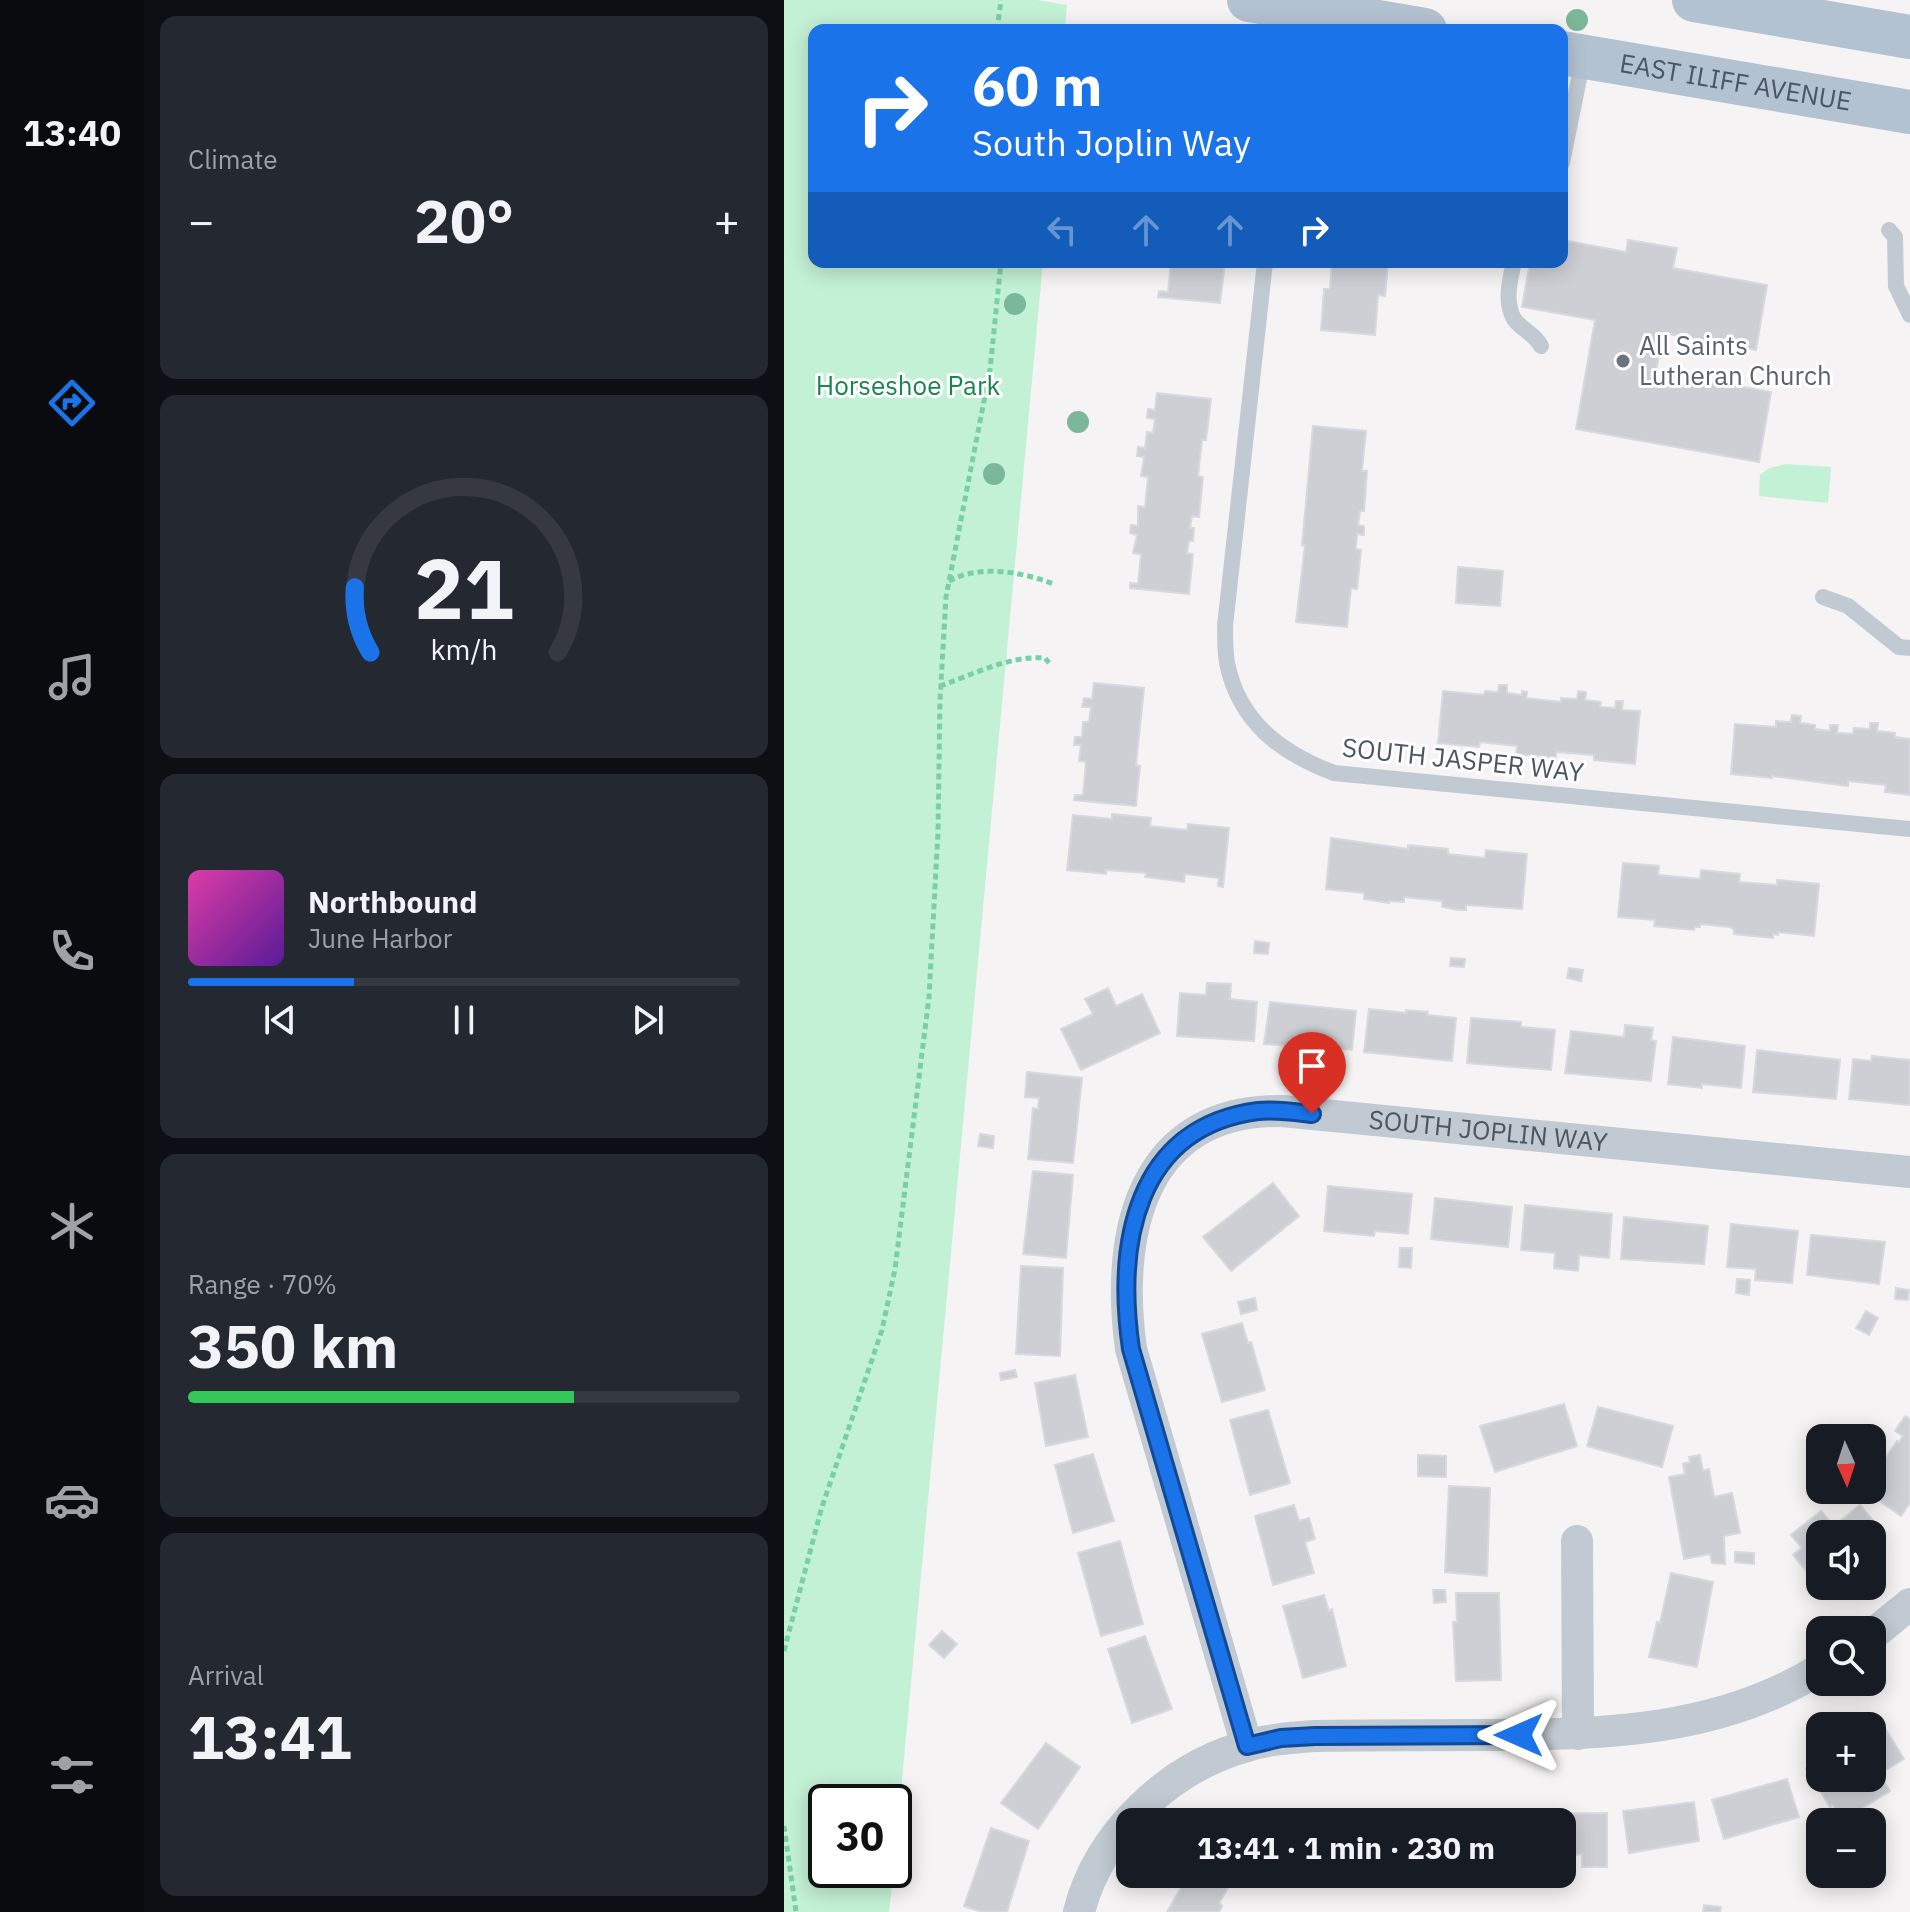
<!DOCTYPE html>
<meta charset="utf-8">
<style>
body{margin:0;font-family:"IBM Plex Sans",sans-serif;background:#242831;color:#f1f3f6;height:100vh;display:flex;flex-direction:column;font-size:30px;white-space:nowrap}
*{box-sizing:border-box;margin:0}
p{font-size:26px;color:#9ea1a6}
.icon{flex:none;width:44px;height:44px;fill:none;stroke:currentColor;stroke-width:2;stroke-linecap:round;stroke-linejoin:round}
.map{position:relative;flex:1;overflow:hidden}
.details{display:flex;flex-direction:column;gap:16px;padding:16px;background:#0d0f14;width:640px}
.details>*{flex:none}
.hud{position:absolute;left:24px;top:24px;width:760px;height:244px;border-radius:16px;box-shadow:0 4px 20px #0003;background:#1a73e8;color:#fff;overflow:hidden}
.needle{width:52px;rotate:177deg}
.buttons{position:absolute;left:1022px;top:1424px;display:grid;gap:16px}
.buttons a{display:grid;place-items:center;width:80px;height:80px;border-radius:16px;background:#171b24;box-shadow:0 4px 20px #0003;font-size:40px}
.speed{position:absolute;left:24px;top:1784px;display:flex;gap:16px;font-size:40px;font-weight:700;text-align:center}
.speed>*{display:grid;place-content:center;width:104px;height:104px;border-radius:50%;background:#171b24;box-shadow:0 4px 20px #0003;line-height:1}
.speed .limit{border:4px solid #111;border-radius:12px;background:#fff;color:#111}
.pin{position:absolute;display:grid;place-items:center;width:68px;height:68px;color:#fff;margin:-82px -34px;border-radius:50% 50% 50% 0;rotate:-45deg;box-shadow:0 0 8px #0007}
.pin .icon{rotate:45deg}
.me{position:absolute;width:88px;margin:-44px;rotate:270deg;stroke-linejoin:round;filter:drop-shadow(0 0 6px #0008)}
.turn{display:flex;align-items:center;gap:28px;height:168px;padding:0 32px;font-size:36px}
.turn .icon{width:104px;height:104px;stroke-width:2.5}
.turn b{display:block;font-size:56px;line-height:68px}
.lanes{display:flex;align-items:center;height:76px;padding:0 32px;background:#0003;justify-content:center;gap:40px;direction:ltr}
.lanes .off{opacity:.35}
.big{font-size:60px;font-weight:800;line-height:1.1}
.details .tile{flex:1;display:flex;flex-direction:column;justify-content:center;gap:12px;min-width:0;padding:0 28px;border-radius:16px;background:#242831}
.details .dial{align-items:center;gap:0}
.dial svg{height:208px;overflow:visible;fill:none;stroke:#363941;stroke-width:7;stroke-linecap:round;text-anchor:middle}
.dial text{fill:#f1f3f6;stroke:none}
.song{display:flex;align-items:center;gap:24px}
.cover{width:96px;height:96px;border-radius:12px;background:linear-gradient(135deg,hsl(320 70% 55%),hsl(270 70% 35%))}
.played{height:8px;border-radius:4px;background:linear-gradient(90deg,#1a73e8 30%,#363941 30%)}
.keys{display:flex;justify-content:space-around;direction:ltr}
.heat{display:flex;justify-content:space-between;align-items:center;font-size:44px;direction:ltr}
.charge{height:12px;border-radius:6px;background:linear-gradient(90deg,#34c759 70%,#363941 0)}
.trip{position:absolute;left:332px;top:1808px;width:460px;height:80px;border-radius:16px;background:#171b24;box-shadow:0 4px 20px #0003;font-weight:800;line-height:80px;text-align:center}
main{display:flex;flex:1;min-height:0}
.menu{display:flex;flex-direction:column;width:144px;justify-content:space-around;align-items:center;background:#090b0e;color:#9ea1a6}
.menu .icon{width:56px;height:56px}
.menu .current{color:#1a73e8}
.menu b{font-size:36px;color:#f1f3f6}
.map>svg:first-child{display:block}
</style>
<main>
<nav class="menu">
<b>13:40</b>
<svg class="icon current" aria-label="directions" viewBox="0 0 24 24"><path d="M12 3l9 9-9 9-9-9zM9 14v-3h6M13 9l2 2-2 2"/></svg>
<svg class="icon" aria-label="music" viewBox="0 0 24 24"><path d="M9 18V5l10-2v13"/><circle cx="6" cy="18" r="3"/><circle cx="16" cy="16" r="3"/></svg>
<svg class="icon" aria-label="phone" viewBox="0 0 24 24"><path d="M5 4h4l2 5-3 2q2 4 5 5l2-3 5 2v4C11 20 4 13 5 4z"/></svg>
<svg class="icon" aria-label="climate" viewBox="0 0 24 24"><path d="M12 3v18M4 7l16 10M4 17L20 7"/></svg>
<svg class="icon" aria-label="car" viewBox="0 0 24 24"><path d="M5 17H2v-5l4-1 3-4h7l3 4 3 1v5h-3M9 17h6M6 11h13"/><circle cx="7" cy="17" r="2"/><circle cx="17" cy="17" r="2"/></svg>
<svg class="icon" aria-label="filters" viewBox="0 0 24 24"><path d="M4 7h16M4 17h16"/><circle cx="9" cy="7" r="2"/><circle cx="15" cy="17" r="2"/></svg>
</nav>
<section class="details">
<div class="tile"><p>Climate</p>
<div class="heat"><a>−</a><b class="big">20°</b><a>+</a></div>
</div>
<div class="tile dial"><svg viewBox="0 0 100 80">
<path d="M14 69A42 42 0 1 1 86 69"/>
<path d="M14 69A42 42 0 0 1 8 44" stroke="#1a73e8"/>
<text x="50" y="56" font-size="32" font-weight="700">21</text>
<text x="50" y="72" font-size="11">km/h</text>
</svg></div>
<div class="tile">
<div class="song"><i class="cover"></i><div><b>Northbound</b><p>June Harbor</p></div></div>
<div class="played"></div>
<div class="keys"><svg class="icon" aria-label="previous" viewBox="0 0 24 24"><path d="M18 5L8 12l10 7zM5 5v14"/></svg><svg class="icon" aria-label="pause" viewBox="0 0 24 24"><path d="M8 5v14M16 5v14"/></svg><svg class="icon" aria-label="next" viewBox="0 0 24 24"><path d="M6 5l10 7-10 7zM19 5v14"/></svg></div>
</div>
<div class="tile"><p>Range · 70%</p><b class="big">350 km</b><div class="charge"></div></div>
<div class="tile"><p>Arrival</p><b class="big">13:41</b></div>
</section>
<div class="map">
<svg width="1126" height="1912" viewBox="0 0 1126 1912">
<rect width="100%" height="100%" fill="#f5f3f3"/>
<path fill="#c3f1d5" d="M 0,0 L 253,0 L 283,5 L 281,30 L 30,30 L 30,262 L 259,262 L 110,1866 L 110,1802 L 42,1802 L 42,1870 L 110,1870 L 105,1912 L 0,1912 Z
M 1002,464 L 1047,467 L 1044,503 L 975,496 L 976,475 L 985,468 Z"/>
<path fill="#cdcfd5" stroke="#d7d9de" stroke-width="2" d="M 778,240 L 842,252 L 844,240 L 893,248 L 889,268 L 983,285 L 972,350 L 879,333 L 872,371 L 987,392 L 975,462 L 792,429 L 811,320 L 738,307 L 746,262 L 778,262 Z
M 378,262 L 441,263 L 436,303 L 374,297 L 375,291 L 384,292 L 387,263 Z
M 548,262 L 604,262 L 601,296 L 594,295 L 591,335 L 537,330 L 540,289 L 546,289 Z
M 373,393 L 427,399 L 422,440 L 418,440 L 414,476 L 419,477 L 415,517 L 408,516 L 406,528 L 410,528 L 409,541 L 405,541 L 403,553 L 409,554 L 405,594 L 346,588 L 346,583 L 354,584 L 357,554 L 349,553 L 353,535 L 346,533 L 347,525 L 354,526 L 354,506 L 361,507 L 364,477 L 357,476 L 360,457 L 353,456 L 354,447 L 361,448 L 363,432 L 369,433 L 371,419 L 363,418 L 364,409 L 371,410 Z
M 529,426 L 582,431 L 578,471 L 583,471 L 580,511 L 576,511 L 574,525 L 580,526 L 580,535 L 573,534 L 572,549 L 577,550 L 573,589 L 567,588 L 563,627 L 512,622 L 521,545 L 518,545 Z
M 674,567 L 719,571 L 716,606 L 672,603 Z
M 310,683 L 360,688 L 352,765 L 356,766 L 352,806 L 290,800 L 291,795 L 299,795 L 302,762 L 295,761 L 297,745 L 290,745 L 291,737 L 298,737 L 299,722 L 305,722 L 307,707 L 298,707 L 300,698 L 308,699 Z
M 715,685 L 723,685 L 723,693 L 738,695 L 738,691 L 743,692 L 742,698 L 777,702 L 777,698 L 793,699 L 794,691 L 802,692 L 801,700 L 817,702 L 816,707 L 831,708 L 832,701 L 839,701 L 838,710 L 856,711 L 851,764 L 810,760 L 810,755 L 772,752 L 772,758 L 732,754 L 733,746 L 696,742 L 695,747 L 654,743 L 659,691 L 700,695 L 701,691 L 714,692 Z
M 1008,715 L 1017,716 L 1016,723 L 1031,725 L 1031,729 L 1046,731 L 1046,725 L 1054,725 L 1053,733 L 1069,734 L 1070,728 L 1086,729 L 1086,723 L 1094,723 L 1093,731 L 1111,733 L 1111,737 L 1126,739 L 1126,795 L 1101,792 L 1102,785 L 1064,781 L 1064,786 L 988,776 L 988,778 L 947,774 L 951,724 L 992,727 L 992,721 L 1007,722 Z
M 328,814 L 367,818 L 366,826 L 403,830 L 404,824 L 445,828 L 439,887 L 434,886 L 435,878 L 401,874 L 400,882 L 361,877 L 362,873 L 322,870 L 322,874 L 283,870 L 289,815 L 328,819 Z
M 547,838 L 624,849 L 624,845 L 664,849 L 664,854 L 701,858 L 702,850 L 743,854 L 738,909 L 682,905 L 682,910 L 674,910 L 658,907 L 658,901 L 620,897 L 620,902 L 605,901 L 605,903 L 580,899 L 580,893 L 542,889 Z
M 839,863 L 875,866 L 874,875 L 916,879 L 917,870 L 956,874 L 955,882 L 993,885 L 993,880 L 1035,884 L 1030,936 L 994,932 L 994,935 L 989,934 L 989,938 L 950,934 L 950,930 L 946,927 L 916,924 L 916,927 L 911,927 L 910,930 L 870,926 L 871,920 L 834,917 Z
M 471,941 L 485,943 L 484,954 L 470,953 Z
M 667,958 L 681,959 L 680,967 L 666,966 Z
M 785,968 L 799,970 L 797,981 L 783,978 Z
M 423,983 L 447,984 L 446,999 L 473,1002 L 470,1041 L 393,1036 L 396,993 L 422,995 Z
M 324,988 L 332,1006 L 358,994 L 376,1033 L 297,1070 L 277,1029 L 309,1014 L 301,999 Z
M 486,1002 L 572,1011 L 568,1050 L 480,1044 Z
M 585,1009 L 622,1013 L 622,1010 L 644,1012 L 643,1015 L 672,1018 L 668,1061 L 580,1052 Z
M 687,1018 L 737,1022 L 737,1027 L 771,1030 L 767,1070 L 683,1063 Z
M 841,1025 L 869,1028 L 867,1040 L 872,1041 L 867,1081 L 781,1073 L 787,1031 L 840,1037 Z
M 889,1037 L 961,1046 L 957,1088 L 918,1084 L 918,1088 L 884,1084 Z
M 973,1050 L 1056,1060 L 1052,1099 L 969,1092 Z
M 1088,1056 L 1126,1060 L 1126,1105 L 1065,1099 L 1069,1059 L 1087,1061 Z
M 243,1072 L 298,1078 L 289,1163 L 244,1159 L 249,1108 L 254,1109 L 255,1098 L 241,1097 Z
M 196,1134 L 210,1136 L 209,1148 L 194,1146 Z
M 249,1171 L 289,1175 L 282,1258 L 239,1254 Z
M 489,1183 L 515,1216 L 447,1271 L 419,1237 Z
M 544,1186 L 628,1194 L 624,1234 L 591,1231 L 590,1236 L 540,1231 Z
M 651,1198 L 728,1207 L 724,1247 L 647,1239 Z
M 741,1205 L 828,1214 L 825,1258 L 795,1255 L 794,1271 L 770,1268 L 771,1253 L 737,1250 Z
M 840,1217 L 924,1226 L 920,1264 L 837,1259 Z
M 947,1224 L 1014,1231 L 1008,1283 L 971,1280 L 972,1269 L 943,1267 Z
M 1027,1235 L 1101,1242 L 1095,1284 L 1023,1275 Z
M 616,1248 L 628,1248 L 627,1268 L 615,1267 Z
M 237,1266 L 279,1268 L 276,1356 L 232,1354 Z
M 953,1279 L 966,1280 L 965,1295 L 952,1293 Z
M 1112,1288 L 1125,1290 L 1124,1300 L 1111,1299 Z
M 471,1298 L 473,1310 L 457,1314 L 454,1302 Z
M 1082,1311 L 1094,1318 L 1085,1335 L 1072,1328 Z
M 458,1323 L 464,1343 L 467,1342 L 481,1390 L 438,1402 L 418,1334 Z
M 231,1370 L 233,1377 L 217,1380 L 216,1373 Z
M 291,1375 L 304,1437 L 262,1446 L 251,1383 Z
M 780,1404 L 793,1446 L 711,1472 L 696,1426 Z
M 814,1407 L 889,1426 L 878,1467 L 803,1446 Z
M 484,1410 L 506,1483 L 466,1495 L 446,1420 Z
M 1121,1416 L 1126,1419 L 1126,1503 L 1117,1516 L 1080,1490 L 1088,1490 L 1088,1478 L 1113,1441 L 1115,1442 L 1119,1436 L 1111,1431 Z
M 309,1454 L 330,1521 L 289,1533 L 271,1465 Z
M 634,1455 L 662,1456 L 662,1477 L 634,1476 Z
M 916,1455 L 919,1471 L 925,1469 L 930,1497 L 948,1493 L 956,1533 L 940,1536 L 941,1564 L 928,1563 L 926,1554 L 900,1559 L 885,1477 L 901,1474 L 899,1464 L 906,1462 L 905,1457 Z
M 665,1486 L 706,1488 L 703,1576 L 661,1572 Z
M 510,1505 L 515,1521 L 525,1518 L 531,1539 L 521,1542 L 530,1573 L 489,1585 L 471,1516 Z
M 1076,1505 L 1101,1535 L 1088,1545 L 1088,1534 L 1036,1534 L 1036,1586 L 1038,1586 L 1036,1588 L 1009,1555 L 1018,1548 L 1007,1535 L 1037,1511 L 1050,1526 Z
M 336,1541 L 359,1624 L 317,1636 L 294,1553 Z
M 951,1552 L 970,1553 L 970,1564 L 951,1562 Z
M 887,1573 L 929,1582 L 913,1667 L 865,1657 L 873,1622 L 876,1623 Z
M 649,1590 L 661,1590 L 662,1602 L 650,1603 Z
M 672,1593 L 715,1593 L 717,1680 L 672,1681 L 669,1622 L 673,1622 Z
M 540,1595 L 545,1611 L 548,1609 L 562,1666 L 519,1678 L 499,1606 Z
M 158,1631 L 173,1644 L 160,1658 L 145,1645 Z
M 361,1636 L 388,1709 L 348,1723 L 324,1649 Z
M 1097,1722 L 1120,1759 L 1095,1774 L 1106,1791 L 1059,1820 L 1049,1805 L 1046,1807 L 1022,1768 L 1036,1760 L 1036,1778 L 1088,1778 L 1088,1727 Z
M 262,1743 L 296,1767 L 254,1829 L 217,1803 Z
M 1003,1779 L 1015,1817 L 940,1839 L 928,1800 Z
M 910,1802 L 915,1841 L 845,1853 L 839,1811 Z
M 579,1813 L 579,1815 L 629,1814 L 629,1822 L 540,1822 L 540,1814 Z
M 823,1813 L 823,1867 L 798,1867 L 798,1854 L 778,1857 L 778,1822 L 739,1822 L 739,1814 Z
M 655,1815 L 720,1815 L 720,1822 L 655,1822 Z
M 207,1828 L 245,1841 L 223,1912 L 198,1912 L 180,1906 Z
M 405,1874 L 426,1874 L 445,1886 L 435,1903 L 438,1906 L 435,1912 L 383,1912 Z
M 920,1905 L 937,1907 L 936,1912 L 919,1912 Z"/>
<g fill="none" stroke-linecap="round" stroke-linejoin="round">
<path stroke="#7ad0a6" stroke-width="5" stroke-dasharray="6 4" stroke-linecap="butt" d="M 213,30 L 217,0
M 165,581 C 197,564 238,572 270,584
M 156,686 C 188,675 226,655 261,658 L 266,664
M 0,1651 L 37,1510 L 98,1330 L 111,1269 L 145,997 L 154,832 L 156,700 L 162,597 L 206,370 L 217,262
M 0,1826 L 12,1912"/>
<path stroke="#c1cad2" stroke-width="16" d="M 778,163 L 799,59
M 1105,230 L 1111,237 L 1112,286 L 1126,315
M 481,262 L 441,626 C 441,638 441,651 443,663 C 455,722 497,753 550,773 L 1126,829
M 730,262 C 726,279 720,302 730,319 C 738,330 751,334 757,346
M 1039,597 L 1064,606 L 1115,647 L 1126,648"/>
<g stroke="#c1cad2" stroke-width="32">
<path d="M 793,1541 L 794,1734"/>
<path d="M 1088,1635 L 1126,1604"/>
<path id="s1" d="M 463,1746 L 347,1349 C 331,1234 357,1109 498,1111 L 1126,1172"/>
<path d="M 295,1912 C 315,1833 386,1767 463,1746 C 485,1739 508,1738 531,1736 C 589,1735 648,1735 707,1735 C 822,1734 935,1732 1036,1669"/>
</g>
<g stroke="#b3c2d1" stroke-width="44">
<path d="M 465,0 L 641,30"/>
<path d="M 910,0 L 1126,37"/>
<path id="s2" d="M 778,53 L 1126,112"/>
</g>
</g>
<g fill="#7bb799">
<circle cx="793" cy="20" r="11"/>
<circle cx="231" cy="304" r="11"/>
<circle cx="294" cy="422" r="11"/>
<circle cx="210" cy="474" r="11"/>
</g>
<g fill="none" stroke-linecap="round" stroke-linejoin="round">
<g stroke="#114b97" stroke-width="20">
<path id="route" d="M 528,1114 C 511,1112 491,1109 474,1111 C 350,1127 332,1246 347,1349 L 463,1746 L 497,1738 L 531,1736 L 735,1735"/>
</g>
<use href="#route" stroke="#1a73e8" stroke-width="14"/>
</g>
<circle fill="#6b7280" stroke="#fff" stroke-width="3" cx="839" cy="361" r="8"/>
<g text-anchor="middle" stroke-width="6" stroke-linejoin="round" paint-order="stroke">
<g font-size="26" fill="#4a5661" stroke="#fff">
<text dy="9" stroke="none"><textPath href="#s2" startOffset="176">EAST ILIFF AVENUE</textPath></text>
<text transform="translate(679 760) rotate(6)" y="9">SOUTH JASPER WAY</text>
<text dy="9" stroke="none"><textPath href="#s1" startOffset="950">SOUTH JOPLIN WAY</textPath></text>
</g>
<g font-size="26" fill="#5b616d" stroke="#fff" text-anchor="start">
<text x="855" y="355">All Saints<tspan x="855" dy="30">Lutheran Church</tspan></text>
</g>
<g font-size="26" fill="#17864f" stroke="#fff">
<text x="124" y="395">Horseshoe Park</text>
</g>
</g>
</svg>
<div class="buttons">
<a><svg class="needle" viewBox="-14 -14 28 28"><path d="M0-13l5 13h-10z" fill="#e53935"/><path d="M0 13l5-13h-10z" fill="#9ea1a6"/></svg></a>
<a><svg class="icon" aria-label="sound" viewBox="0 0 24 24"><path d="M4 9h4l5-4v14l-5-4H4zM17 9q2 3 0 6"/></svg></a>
<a><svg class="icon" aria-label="search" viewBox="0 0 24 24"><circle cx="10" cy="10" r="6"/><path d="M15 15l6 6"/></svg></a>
<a>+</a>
<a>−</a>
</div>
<div class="speed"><div class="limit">30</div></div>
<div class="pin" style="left:528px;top:1114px;background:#d93025"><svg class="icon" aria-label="arrive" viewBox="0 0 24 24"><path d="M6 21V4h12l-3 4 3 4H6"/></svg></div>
<svg class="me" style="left:735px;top:1735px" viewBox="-20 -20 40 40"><path d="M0-17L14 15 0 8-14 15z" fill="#1a73e8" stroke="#fff" stroke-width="4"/></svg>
<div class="trip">13:41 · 1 min · 230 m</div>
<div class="hud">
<div class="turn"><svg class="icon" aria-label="right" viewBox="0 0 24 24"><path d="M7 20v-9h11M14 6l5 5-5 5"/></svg><div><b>60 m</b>South Joplin Way</div></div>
<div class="lanes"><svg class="icon off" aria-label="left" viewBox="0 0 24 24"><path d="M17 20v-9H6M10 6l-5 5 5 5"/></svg><svg class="icon off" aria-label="ahead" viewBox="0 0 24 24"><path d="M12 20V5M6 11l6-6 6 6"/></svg><svg class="icon off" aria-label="ahead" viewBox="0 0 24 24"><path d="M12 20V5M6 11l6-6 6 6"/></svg><svg class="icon" aria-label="right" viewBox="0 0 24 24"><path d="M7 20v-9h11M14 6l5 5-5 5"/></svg></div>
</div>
</div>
</main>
